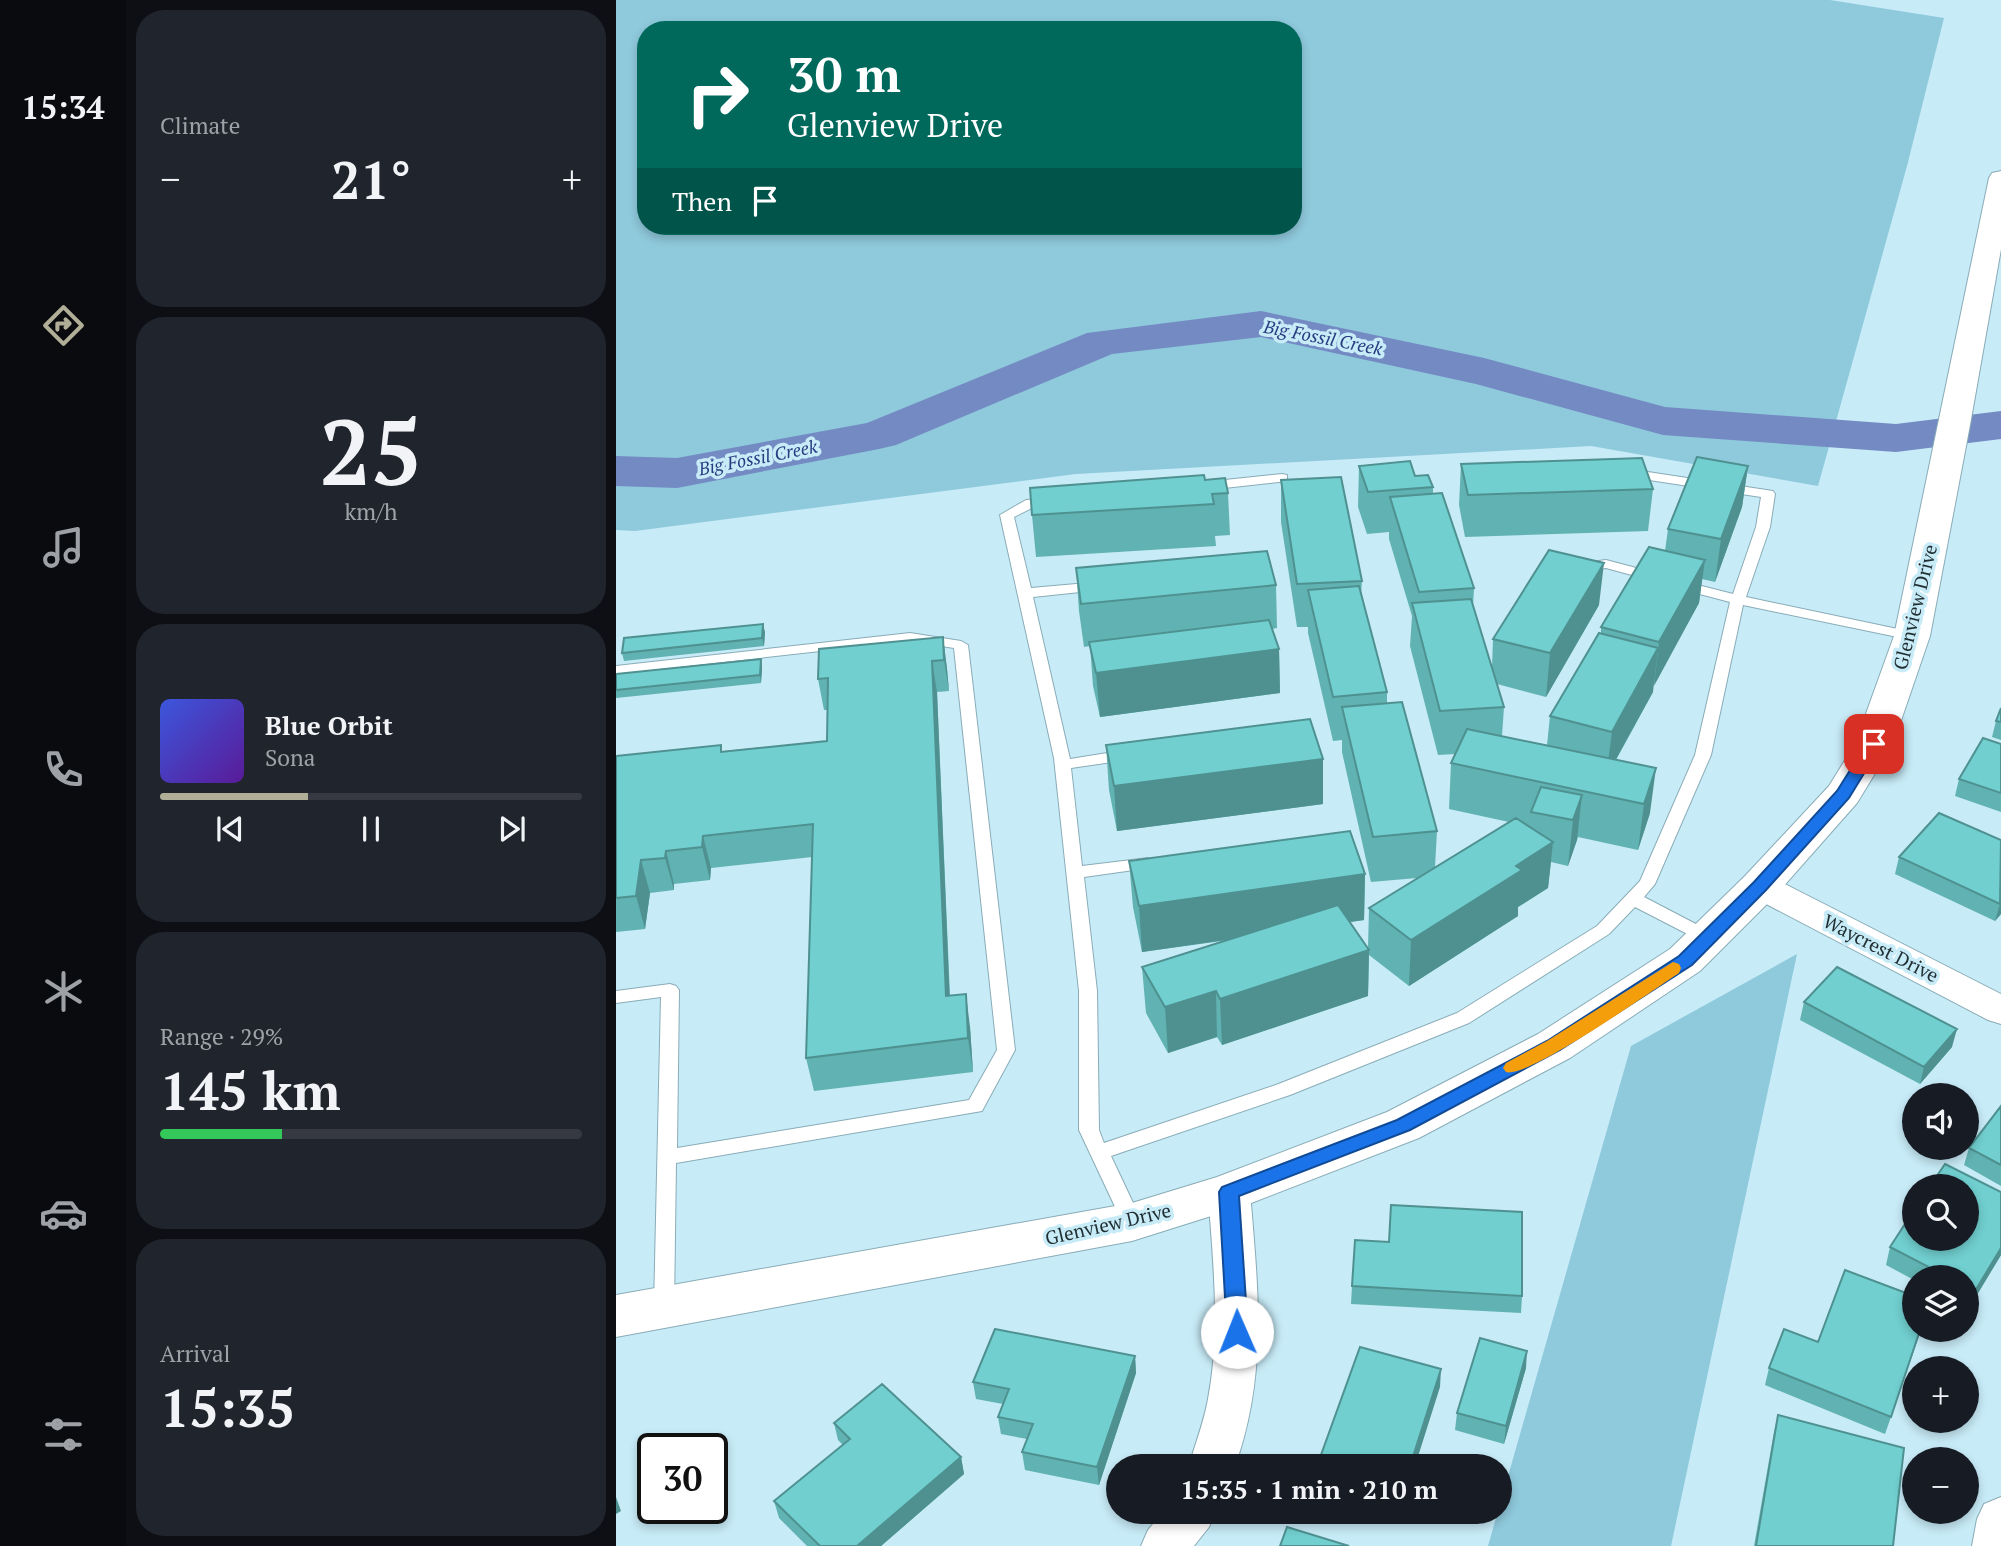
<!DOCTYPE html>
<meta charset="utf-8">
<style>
body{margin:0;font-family:"PT Serif",serif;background:#20242c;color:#f1f3f6;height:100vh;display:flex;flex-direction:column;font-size:26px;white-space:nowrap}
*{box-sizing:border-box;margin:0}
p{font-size:23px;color:#9ea1a6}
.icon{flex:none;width:38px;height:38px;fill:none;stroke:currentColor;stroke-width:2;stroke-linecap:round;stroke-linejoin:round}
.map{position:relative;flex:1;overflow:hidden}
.details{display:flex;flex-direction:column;gap:10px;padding:10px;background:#0d0f14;width:490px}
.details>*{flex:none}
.guide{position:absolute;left:21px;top:21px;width:665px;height:214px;border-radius:28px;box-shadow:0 4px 10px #0003;background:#00695c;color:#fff;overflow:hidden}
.controls{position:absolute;left:1286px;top:1083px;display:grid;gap:14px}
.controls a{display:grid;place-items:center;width:77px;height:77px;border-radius:50%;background:#171b24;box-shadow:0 4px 10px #0003;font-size:35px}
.speed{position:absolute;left:21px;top:1433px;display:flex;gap:14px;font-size:35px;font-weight:700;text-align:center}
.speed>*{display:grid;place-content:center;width:91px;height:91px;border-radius:50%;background:#171b24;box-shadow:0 4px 10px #0003;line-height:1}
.speed .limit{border:4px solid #111;border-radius:10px;background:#fff;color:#111}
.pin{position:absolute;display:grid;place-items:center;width:60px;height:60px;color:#fff;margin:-30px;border-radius:14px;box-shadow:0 4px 10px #0006}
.me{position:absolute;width:77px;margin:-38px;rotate:359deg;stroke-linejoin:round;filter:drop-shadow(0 0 5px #0008)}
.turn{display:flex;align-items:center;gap:24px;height:147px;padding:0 35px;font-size:32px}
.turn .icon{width:91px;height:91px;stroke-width:2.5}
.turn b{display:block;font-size:49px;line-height:60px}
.then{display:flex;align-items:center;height:66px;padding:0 35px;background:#0003;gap:14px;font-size:26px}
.big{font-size:52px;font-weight:700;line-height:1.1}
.details .tile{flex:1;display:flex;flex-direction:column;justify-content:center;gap:10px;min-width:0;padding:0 24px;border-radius:28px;background:#20242c}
.details .dial{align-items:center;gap:0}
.dial b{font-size:91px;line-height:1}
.song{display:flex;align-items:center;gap:21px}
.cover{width:84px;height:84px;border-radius:10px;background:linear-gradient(135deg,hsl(230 70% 55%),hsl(270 70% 35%))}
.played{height:7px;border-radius:4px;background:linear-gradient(90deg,#b1ae98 35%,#363941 35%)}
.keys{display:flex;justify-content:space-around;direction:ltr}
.heat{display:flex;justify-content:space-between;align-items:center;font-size:38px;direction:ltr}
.charge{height:10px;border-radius:5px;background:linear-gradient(90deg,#34c759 29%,#363941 0)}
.trip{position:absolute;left:490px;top:1454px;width:406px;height:70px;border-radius:35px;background:#171b24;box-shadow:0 4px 10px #0003;font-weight:700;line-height:70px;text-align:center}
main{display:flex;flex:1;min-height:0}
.dock{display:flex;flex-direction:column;width:126px;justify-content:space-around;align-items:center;background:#090b0e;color:#9ea1a6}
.dock .icon{width:49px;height:49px}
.dock .on{color:#b1ae98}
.dock b{font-size:32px;color:#f1f3f6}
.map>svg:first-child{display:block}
</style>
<main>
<nav class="dock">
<b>15:34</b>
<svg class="icon on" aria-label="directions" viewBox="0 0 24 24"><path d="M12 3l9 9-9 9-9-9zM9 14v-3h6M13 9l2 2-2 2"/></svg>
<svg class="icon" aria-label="music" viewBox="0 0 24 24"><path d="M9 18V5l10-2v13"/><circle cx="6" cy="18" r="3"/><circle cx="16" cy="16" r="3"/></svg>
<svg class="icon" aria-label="phone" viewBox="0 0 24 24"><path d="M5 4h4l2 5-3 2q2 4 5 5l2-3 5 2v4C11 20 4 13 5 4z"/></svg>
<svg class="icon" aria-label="climate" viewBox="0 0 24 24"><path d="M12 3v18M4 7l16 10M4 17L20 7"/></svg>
<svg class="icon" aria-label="car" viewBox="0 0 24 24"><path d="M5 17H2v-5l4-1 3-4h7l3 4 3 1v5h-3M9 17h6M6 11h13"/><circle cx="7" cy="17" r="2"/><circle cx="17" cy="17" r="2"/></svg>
<svg class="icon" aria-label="filters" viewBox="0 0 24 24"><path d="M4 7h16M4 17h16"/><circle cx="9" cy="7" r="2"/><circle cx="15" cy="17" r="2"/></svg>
</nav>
<section class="details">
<div class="tile"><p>Climate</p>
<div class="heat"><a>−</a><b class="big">21°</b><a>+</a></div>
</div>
<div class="tile dial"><b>25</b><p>km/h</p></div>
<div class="tile">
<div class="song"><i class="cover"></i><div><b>Blue Orbit</b><p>Sona</p></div></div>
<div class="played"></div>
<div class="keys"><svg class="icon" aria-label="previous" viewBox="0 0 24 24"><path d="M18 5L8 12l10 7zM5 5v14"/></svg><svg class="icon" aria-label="pause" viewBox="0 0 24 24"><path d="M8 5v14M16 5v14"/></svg><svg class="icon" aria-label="next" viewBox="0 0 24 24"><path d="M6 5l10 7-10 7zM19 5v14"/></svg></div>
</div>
<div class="tile"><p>Range · 29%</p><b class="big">145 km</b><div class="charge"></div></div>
<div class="tile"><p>Arrival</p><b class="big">15:35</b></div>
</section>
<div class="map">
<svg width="1385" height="1546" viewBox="0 0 1385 1546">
<rect width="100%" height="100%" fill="#c7ebf7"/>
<path fill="#8fc9dc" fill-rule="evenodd" d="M 0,0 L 1214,0 L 1328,18 L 1291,166 L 1202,486 L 975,446 L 460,474 L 19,531 L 0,530 ZM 30,30 L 677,30 L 677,226 L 30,226 Z
M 1181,954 L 1055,1546 L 872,1546 L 1015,1046 Z"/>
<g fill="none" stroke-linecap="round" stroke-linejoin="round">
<path fill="#748ac3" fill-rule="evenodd" d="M 645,311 L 868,358 L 1049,407 L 1280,424 L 1385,411 L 1385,439 L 1280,452 L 1047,435 L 860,384 L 645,337 L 496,354 L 280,445 L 263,449 L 61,488 L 0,486 L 0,456 L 61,458 L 251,423 L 471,333 Z"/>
<g stroke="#89acb7" stroke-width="2">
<path id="lane" d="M 1012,469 L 1157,491 L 1159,494 L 1154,527 L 1130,597 L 1296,632 L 1303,636 L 1296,640 L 1127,605 L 1095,755 L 1039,884 L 1028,897 L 1099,934 L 1102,938 L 1099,942 L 1087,942 L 1019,907 L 993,934 L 853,1023 L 674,1095 L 495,1156 L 526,1222 L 523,1228 L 516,1230 L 509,1228 L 463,1130 L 463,991 L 438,758 L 384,515 L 410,500 L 440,498 L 440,504 L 418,507 L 398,517 L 415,588 L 483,582 L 490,586 L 483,590 L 417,597 L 454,759 L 510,750 L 518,755 L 510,760 L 455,768 L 466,866 L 532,858 L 540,863 L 532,868 L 468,877 L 481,991 L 483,1130 L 488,1143 L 660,1085 L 841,1013 L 981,926 L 1024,881 L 1079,755 L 1114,602 L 1061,588 L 1059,585 L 1066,581 L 1117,594 L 1140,527 L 1145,497 L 1007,476 L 1006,473 Z
M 666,474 L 671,475 L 671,481 L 590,490 L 583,486 L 590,482 Z
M 990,560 L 1043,574 L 1045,577 L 1038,581 L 990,568 L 968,571 L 961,567 L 968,563 Z
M 294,633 L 345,641 L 352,645 L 399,1050 L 366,1111 L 60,1163 L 58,1307 L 55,1313 L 48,1316 L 41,1313 L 38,1307 L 45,997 L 0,1003 L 0,991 L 54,984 L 60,986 L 63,990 L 61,1148 L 353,1100 L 381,1050 L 338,648 L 294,641 L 0,674 L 0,666 Z"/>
</g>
<g stroke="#89acb7" stroke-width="2">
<path id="street" d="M 1144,874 L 1157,878 L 1385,994 L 1385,1024 L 1372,1020 L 1131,894 L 1126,886 L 1131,878 Z
M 613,1176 L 628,1180 L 634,1192 C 642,1288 652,1374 619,1466 L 573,1466 C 579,1444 588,1422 592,1399 C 605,1331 597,1260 592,1192 L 598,1180 Z
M 1385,1497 L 1385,1546 L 1356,1546 L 1361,1519 L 1368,1504 Z
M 547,1512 L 600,1512 L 593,1527 L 578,1546 L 525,1546 L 532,1530 Z"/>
</g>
<g stroke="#89acb7" stroke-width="2">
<path id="secondary" d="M 1385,171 L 1385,249 L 1354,425 L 1314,636 L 1277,744 L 1241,803 L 1159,896 L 1084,971 L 954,1058 L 803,1138 L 630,1205 L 516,1241 L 0,1337 L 0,1295 L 516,1203 L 601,1177 L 771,1112 L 922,1034 L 1054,949 L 1129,876 L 1213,786 L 1239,744 L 1278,636 L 1373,178 L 1376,173 Z"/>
</g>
<use href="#lane" fill="#fff" fill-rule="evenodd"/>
<use href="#street" fill="#fff" fill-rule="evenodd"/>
<use href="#secondary" fill="#fff" fill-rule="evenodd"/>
</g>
<path fill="#61b2b2" d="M 845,464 L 1037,489 L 1032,531 L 849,537 L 843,505 Z
M 743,466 L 799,476 L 817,487 L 817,494 L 858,588 L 857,606 L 876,667 L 877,639 L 983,605 L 930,697 L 881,684 L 888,707 L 886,736 L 931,745 L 934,716 L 985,633 L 985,627 L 1049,551 L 1052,529 L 1132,466 L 1126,507 L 1099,582 L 1086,579 L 1083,603 L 1037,685 L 1037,692 L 1000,760 L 1034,813 L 1022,850 L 962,837 L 952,866 L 935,862 L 932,888 L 902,907 L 902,916 L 793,986 L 753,955 L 752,996 L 606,1045 L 601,1037 L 552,1053 L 530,1013 L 526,967 L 613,940 L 526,952 L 517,907 L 513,861 L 749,874 L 748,920 L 734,922 L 752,948 L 753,908 L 801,878 L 755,882 L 726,752 L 726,740 L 717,741 L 692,633 L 692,627 L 681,627 L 665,522 L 665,480 L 746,581 L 745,595 L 771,692 L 771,704 L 821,831 L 819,867 L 893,822 L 833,809 L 835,763 L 839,754 L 822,755 L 794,646 L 796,616 L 773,539 L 773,532 L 751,534 L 742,507 Z
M 589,480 L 612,493 L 614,535 L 599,536 L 600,546 L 420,557 L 416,515 Z
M 460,568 L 660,585 L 661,628 L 656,629 L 663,649 L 664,693 L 484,717 L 477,686 L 474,646 L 468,647 L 463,611 Z
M 149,632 L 148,646 L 8,661 L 6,653 Z
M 327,637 L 331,669 L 333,691 L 321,692 L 334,996 L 354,1027 L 357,1072 L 198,1091 L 190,1058 L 196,857 L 95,868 L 94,880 L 58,884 L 58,890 L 34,893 L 29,929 L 0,932 L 0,756 L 107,751 L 211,741 L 212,710 L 208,710 L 202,679 Z
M 145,659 L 146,668 L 145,683 L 0,698 L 0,674 Z
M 1385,708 L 1385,740 L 1376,737 L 1380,721 Z
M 1385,744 L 1385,812 L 1339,796 L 1343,779 Z
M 490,745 L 707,804 L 501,831 L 493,790 Z
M 1385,840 L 1385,914 L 1379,921 L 1279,874 L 1283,857 Z
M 1188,1002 L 1336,1047 L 1304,1084 L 1184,1020 Z
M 1385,1106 L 1385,1186 L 1348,1165 L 1353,1148 Z
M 1385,1192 L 1385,1255 L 1353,1308 L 1351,1307 L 1351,1278 L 1298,1278 L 1298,1280 L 1270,1265 L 1274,1247 Z
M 773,1242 L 906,1296 L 905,1313 L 735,1304 L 736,1286 Z
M 1298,1330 L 1305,1330 L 1269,1434 L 1149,1385 L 1153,1368 L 1202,1342 Z
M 519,1356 L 520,1373 L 483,1485 L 409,1470 L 406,1452 L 411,1439 L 385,1434 L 382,1417 L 387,1404 L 360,1399 L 357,1382 Z
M 910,1368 L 888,1444 L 839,1430 L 841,1413 Z
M 1162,1415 L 1277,1546 L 1138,1546 L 1158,1432 Z
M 218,1423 L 345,1457 L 348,1474 L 265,1546 L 191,1546 L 163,1518 L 158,1501 L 227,1445 L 222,1440 Z
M 772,1512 L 784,1512 L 783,1515 Z"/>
<path fill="#4f9191" d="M 1132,466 L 1126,507 L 1099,582 L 1105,539 Z
M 1089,560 L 1083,603 L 1038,686 L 1043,642 Z
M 988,563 L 983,605 L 930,697 L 934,653 Z
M 147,624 L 149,632 L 148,646 L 146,638 Z
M 327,637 L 331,669 L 333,691 L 328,660 Z
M 1042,648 L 1037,692 L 990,777 L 996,732 Z
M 663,649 L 664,693 L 484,717 L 480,673 Z
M 145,659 L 146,668 L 145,683 L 144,675 Z
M 316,661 L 321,692 L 335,1030 L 330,996 Z
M 707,759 L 707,804 L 501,831 L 498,786 Z
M 1040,768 L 1034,813 L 1022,850 L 1028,804 Z
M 966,795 L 961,840 L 952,866 L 957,820 Z
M 87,836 L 95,868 L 94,880 L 86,847 Z
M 937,842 L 932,888 L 902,907 L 902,916 L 793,986 L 795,940 L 900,866 Z
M 50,851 L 58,884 L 58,890 L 49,858 Z
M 25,860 L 34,893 L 29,929 L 20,896 Z
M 749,874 L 748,920 L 526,952 L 523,906 Z
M 1385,903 L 1385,914 L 1379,921 L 1384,904 Z
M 753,950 L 752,996 L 606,1045 L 604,999 Z
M 600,991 L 601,1037 L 552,1053 L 549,1007 Z
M 350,994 L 354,1027 L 357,1072 L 352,1038 Z
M 1341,1029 L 1336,1047 L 1304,1084 L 1308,1067 Z
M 1385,1248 L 1385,1255 L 1353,1308 L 1359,1291 Z
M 1304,1330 L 1305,1330 L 1269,1434 L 1275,1417 Z
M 911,1351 L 910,1368 L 888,1444 L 890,1426 Z
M 519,1356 L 520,1373 L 483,1485 L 481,1467 Z
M 825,1369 L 824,1387 L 799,1466 L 794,1466 Z
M 345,1457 L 348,1474 L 265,1546 L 241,1546 Z
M 0,1497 L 5,1511 L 0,1514 Z"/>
<path fill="#71cfcf" stroke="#4f9191" stroke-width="2" d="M 1081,457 L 1132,466 L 1105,539 L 1052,529 Z
M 1026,458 L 1037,489 L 852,495 L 845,464 Z
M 794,461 L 799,476 L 812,475 L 817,487 L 752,492 L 743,466 Z
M 588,475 L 589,480 L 609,478 L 612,493 L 596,494 L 598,504 L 416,515 L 414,488 Z
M 725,477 L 746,581 L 681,584 L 665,480 Z
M 826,493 L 858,588 L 803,592 L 774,497 Z
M 1033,547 L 1089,560 L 1043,642 L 985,627 Z
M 933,550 L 988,563 L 934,653 L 877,639 Z
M 651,551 L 660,585 L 465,604 L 460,568 Z
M 743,586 L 771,692 L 717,697 L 692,590 Z
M 855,599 L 888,707 L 824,711 L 796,603 Z
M 653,620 L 663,649 L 480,673 L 473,642 Z
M 147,624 L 146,638 L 6,653 L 8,638 Z
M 983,633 L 1042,648 L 996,732 L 934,716 Z
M 327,637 L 328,660 L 316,661 L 330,996 L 350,994 L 352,1038 L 190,1058 L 197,824 L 87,836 L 86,847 L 50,851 L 49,858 L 25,860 L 20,896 L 0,898 L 0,756 L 105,745 L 105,752 L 211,741 L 212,678 L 202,679 L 203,649 Z
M 145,659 L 144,675 L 0,690 L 0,674 Z
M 786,702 L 821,831 L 757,837 L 726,707 Z
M 1385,708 L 1385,722 L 1380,721 Z
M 694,719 L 707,759 L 498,786 L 490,745 Z
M 851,729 L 1040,768 L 1028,804 L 835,763 Z
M 1367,738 L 1385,744 L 1385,793 L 1343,779 Z
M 925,787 L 966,795 L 957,820 L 915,812 Z
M 1323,813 L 1385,840 L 1384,904 L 1283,857 Z
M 900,818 L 937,842 L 900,866 L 906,870 L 795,940 L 753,908 Z
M 734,831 L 749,874 L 523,906 L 513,861 Z
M 722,905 L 753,950 L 604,999 L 600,991 L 549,1007 L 526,967 Z
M 1221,967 L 1341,1029 L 1308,1067 L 1188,1002 Z
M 1385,1106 L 1385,1165 L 1353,1148 Z
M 1329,1164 L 1385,1192 L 1385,1248 L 1359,1291 L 1351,1286 L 1351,1278 L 1334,1278 L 1274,1247 L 1298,1210 L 1298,1239 L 1351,1239 L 1351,1186 L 1314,1186 Z
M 775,1205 L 906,1212 L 906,1296 L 736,1286 L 739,1240 L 773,1242 Z
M 1229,1270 L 1298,1296 L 1298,1330 L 1304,1330 L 1275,1417 L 1153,1368 L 1168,1329 L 1202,1342 Z
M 379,1329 L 519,1356 L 481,1467 L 406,1452 L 417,1424 L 382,1417 L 393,1389 L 357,1382 Z
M 864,1338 L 911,1351 L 890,1426 L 841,1413 Z
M 744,1347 L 825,1369 L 794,1466 L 701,1466 Z
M 266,1384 L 345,1457 L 241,1546 L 204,1546 L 158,1501 L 234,1439 L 218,1423 Z
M 1162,1415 L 1288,1448 L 1277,1546 L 1140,1546 Z
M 671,1527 L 733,1546 L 664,1546 Z"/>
<path fill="#1a73e8" stroke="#114b97" stroke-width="2" d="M 1258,739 L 1266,744 L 1233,798 L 1150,890 L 1076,965 L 944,1050 L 794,1130 L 623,1196 L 632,1332 L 629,1338 L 621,1341 L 614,1338 L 611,1332 L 603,1192 L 606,1187 L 781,1120 L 931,1041 L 1063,956 L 1138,882 L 1221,791 L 1253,740 Z"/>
<path fill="#f59e0b" d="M 1057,962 L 1063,964 L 1065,968 L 1063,973 C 1037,990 912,1079 890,1072 L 887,1068 L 890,1063 L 931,1041 Z"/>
<g text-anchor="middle" stroke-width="7" stroke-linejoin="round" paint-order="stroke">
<g font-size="18" font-style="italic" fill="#273c81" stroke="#c7ebf7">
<text transform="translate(707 338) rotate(11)" y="6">Big Fossil Creek</text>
<text transform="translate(142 458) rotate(-11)" y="6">Big Fossil Creek</text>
</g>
<g font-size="19" fill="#1f2d31" stroke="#c7ebf7">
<text transform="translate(1299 607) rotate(-76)" y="7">Glenview Drive</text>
<text transform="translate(1265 948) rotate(27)" y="7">Waycrest Drive</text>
<text transform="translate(492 1224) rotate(-13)" y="7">Glenview Drive</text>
</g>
</g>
</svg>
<div class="controls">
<a><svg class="icon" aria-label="sound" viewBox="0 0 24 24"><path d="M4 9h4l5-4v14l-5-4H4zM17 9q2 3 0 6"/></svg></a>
<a><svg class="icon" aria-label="search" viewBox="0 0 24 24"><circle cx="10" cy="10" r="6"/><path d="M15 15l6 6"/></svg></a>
<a><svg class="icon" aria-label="layers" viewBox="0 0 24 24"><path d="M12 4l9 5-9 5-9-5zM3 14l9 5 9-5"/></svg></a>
<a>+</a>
<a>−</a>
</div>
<div class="speed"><div class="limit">30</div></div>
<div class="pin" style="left:1258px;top:744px;background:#d93025"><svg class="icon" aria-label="arrive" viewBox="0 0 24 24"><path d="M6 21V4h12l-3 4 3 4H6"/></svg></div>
<svg class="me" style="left:621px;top:1332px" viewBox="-20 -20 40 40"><circle r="19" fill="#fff"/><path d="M0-13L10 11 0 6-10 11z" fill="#1a73e8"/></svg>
<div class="trip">15:35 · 1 min · 210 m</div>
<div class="guide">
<div class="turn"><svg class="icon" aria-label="right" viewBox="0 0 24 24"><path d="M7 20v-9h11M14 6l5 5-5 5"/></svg><div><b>30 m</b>Glenview Drive</div></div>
<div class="then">Then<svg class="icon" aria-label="arrive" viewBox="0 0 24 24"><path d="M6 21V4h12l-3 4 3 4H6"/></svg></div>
</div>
</div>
</main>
